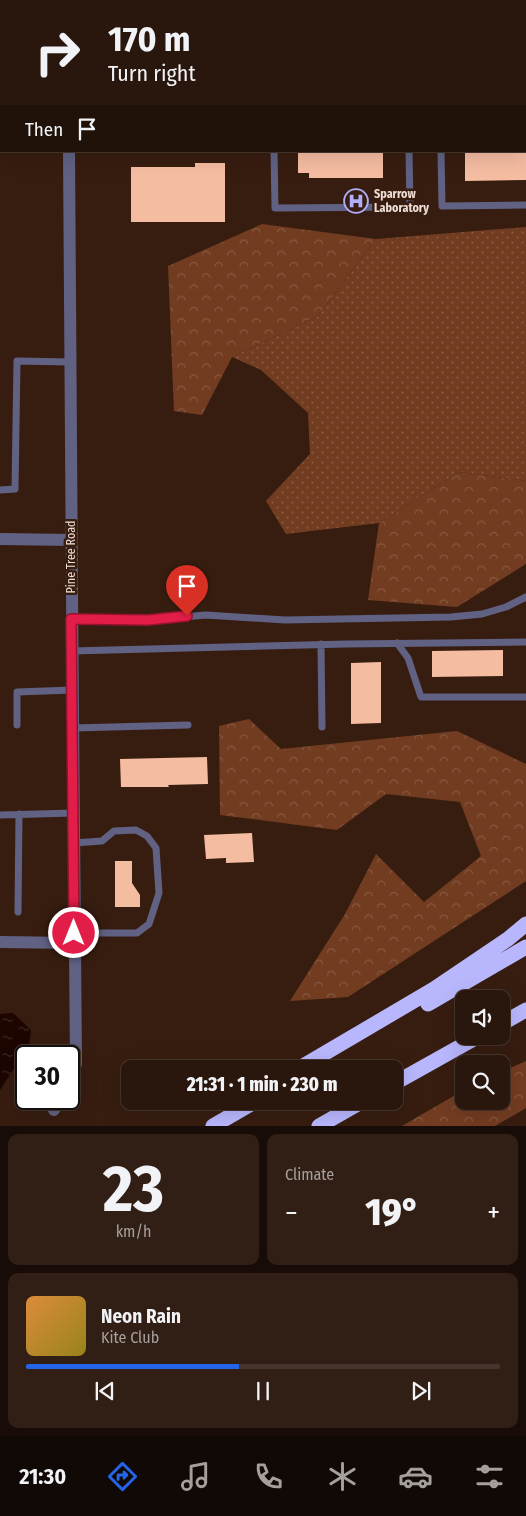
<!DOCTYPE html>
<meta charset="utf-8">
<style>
body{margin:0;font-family:"Fira Sans Condensed",sans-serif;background:#311f15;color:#f1f3f6;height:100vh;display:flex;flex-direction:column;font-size:19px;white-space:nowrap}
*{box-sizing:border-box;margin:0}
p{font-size:16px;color:#a59f9d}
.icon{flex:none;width:28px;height:28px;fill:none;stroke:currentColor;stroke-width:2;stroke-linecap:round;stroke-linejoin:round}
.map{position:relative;height:1126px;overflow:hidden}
.details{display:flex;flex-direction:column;gap:8px;padding:8px;background:#170c07;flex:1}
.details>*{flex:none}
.hud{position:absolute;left:0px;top:0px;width:526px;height:152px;box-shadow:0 5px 20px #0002,0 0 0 1px #45352d;background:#29160c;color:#f1f3f6;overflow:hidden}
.controls{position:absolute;left:455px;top:990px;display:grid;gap:10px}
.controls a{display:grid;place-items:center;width:55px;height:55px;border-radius:10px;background:#29160c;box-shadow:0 5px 20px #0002,0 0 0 1px #45352d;font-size:25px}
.speed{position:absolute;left:15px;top:1045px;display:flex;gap:10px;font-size:25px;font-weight:700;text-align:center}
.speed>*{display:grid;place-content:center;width:65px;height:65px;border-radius:50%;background:#29160c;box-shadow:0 5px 20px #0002,0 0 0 1px #45352d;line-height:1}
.speed .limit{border:2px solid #111;border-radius:8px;background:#fff;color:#111}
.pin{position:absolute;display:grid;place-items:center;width:42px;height:42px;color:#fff;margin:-51px -21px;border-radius:50% 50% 50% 0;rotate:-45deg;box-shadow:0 0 5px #0007}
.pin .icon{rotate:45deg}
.me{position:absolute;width:55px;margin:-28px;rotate:0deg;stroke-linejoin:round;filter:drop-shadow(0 0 4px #0008)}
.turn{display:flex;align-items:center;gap:18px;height:105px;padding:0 25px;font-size:22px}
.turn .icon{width:65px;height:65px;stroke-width:2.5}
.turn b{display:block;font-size:35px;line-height:42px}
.then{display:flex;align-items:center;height:48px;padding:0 25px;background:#0003;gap:10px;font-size:19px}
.big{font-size:38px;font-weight:800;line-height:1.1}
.details .widget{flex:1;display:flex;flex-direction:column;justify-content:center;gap:8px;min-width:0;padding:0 18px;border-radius:10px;background:#311f15}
.details .dial{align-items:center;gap:0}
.dial b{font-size:65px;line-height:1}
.song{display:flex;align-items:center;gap:15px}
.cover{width:60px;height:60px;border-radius:8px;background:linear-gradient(135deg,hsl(30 70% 55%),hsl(50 70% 35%))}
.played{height:5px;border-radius:2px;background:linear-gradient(90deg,#2563eb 45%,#45352d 45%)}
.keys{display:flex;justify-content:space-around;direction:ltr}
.heat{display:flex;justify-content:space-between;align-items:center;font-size:28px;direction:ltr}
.details .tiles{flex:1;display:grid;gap:8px;grid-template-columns:1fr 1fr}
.widget:last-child{grid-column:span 2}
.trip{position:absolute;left:121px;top:1060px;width:282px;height:50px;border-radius:10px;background:#29160c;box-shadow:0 5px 20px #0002,0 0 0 1px #45352d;font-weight:800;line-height:50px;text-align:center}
.menu{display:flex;height:80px;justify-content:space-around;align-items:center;background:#100905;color:#a59f9d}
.menu .icon{width:35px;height:35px}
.menu .current{color:#2563eb}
.menu b{font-size:22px;color:#f1f3f6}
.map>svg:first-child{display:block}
</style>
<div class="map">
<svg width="526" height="1126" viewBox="0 0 526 1126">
<defs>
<pattern id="grass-dots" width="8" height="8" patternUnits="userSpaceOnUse" patternTransform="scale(1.25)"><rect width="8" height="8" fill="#723c21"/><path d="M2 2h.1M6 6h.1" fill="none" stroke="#865840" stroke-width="1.8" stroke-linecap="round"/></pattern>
<pattern id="forest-crowns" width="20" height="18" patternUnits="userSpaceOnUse" patternTransform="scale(1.25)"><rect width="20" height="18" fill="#723c21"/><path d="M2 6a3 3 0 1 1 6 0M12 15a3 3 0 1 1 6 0" fill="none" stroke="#865840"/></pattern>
<pattern id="water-ripples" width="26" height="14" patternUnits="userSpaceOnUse" patternTransform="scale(1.25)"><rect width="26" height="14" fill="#1d0500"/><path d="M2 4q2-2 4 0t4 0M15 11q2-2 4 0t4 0" fill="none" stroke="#3e2924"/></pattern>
</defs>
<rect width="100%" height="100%" fill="#371d10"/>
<path fill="url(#grass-dots)" d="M 526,227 L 526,481 L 459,472 L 379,523 L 286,534 L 266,501 L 310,454 L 308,413 L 261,370 L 232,357 L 318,316 L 376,239 Z"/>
<path fill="url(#forest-crowns)" d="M 262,224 L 376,239 L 318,316 L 232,357 L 202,415 L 174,411 L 168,266 Z
M 459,472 L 526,481 L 526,564 L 457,607 L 368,600 L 379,523 Z
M 249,719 L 281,749 L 457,731 L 526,764 L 526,881 L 348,997 L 290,1001 L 345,914 L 376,854 L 424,902 L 481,856 L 460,802 L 386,794 L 337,830 L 220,815 L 219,726 Z
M 526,1061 L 526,1108 L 495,1126 L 402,1126 L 464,1090 L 464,1101 L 501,1101 L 501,1072 Z"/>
<path fill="url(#water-ripples)" d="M 13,1013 L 31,1030 L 29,1046 L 0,1090 L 0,1014 Z"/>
<path fill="#f4bca1" d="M 298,151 L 383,151 L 383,178 L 309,178 L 309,173 L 298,173 Z
M 465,151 L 526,151 L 526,180 L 465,181 Z
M 195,163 L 225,163 L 225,222 L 131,222 L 131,167 L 195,167 Z
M 503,650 L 503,676 L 432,677 L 432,651 Z
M 381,662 L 381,723 L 351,724 L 351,663 Z
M 207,757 L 208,784 L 168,785 L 169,787 L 121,787 L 120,759 Z
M 252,833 L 254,862 L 226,863 L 226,858 L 206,859 L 204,835 Z
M 115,861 L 132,861 L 132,883 L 140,895 L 140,907 L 115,907 Z"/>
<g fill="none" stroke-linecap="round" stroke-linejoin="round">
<path stroke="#616184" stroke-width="7" d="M 271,1 L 271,0
M 525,12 L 526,12
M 525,46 L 526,46
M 274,151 L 275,208 L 410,207 L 409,151
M 441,151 L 442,206 L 526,205
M 0,490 L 15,489 L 17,361 L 70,362
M 71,619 L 148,620 L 206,615 L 285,620 L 451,617 L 482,614 L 506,607 L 526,597
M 397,643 L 408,658 L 421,697 L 526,697
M 321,644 L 322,727
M 72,651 L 346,644 L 526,642
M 17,725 L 17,692 L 73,690
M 73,728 L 188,725
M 0,815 L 74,813
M 74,843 L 102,841 L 114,831 L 136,830 L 147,836 L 156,848 L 159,893 L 149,924 L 137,933 L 74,933
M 18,912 L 19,814"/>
<path stroke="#616184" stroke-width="12" d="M 67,0 L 67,1
M 380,1 L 382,0
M 69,151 C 71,455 73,760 76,1064 L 69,1081
M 0,539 L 72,540
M 0,942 L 75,943
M 54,1110 L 60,1099"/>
<path stroke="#b8b7fd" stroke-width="15" d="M 428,1004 L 526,947
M 501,1024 L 526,1010
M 298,1069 L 434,989 L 508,939 L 526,924
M 395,1083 L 479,1036
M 213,1126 L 256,1101
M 319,1126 L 363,1101"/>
</g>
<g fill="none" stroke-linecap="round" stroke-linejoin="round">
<g stroke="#92132f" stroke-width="12">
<path id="route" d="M 74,933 L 71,619 L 148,620 L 187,616"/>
</g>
<use href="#route" stroke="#e11d48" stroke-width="9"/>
</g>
<defs>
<g id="hospital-ring" transform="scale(1.25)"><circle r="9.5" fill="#371d10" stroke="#b0aefa" stroke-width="1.5"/><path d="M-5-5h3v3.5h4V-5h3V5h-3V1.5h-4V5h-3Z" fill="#b0aefa"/></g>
</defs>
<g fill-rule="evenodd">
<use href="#hospital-ring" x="356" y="201"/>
</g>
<g text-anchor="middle" stroke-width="5" stroke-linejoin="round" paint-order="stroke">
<g font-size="12" font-weight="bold" fill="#efddd5" stroke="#371d10" text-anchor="start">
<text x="374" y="198">Sparrow<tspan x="374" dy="14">Laboratory</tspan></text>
</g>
<g font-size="12" fill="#efddd5" stroke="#371d10">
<text transform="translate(71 557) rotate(-90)" y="4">Pine Tree Road</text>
</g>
</g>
</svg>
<div class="controls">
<a><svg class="icon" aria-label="sound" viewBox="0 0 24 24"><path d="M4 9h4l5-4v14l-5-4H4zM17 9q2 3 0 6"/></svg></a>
<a><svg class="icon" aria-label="search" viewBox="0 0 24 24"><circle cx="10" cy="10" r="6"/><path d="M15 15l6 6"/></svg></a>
</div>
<div class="speed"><div class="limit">30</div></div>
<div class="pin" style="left:187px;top:616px;background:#d93025"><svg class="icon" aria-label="arrive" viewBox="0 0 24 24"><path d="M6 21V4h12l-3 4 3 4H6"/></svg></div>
<svg class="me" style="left:74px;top:933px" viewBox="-20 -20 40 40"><circle r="17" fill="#e11d48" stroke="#fff" stroke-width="3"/><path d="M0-11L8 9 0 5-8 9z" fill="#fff"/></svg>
<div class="trip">21:31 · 1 min · 230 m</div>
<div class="hud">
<div class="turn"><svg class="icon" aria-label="right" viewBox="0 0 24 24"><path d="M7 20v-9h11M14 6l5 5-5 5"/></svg><div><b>170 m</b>Turn right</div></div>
<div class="then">Then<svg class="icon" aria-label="arrive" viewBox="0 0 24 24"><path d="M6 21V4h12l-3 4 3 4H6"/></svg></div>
</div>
</div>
<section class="details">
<div class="tiles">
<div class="widget dial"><b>23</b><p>km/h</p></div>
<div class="widget"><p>Climate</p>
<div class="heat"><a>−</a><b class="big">19°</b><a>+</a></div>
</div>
<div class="widget">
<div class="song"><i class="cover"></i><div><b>Neon Rain</b><p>Kite Club</p></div></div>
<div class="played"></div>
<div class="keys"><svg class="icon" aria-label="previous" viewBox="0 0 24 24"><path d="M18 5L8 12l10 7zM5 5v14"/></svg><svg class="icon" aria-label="pause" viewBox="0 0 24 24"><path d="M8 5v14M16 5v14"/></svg><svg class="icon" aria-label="next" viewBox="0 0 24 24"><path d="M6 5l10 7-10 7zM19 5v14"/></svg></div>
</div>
</div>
</section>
<nav class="menu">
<b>21:30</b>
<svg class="icon current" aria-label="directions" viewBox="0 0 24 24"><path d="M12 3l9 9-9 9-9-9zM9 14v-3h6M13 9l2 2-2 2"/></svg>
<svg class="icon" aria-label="music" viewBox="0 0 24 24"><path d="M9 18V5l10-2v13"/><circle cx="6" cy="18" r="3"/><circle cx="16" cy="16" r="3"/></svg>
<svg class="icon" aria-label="phone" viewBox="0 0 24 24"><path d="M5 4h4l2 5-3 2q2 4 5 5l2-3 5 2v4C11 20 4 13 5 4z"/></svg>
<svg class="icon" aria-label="climate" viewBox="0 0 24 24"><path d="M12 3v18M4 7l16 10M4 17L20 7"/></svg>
<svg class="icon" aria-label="car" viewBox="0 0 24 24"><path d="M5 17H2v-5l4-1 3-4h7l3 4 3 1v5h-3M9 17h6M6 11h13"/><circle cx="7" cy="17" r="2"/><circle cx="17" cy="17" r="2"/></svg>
<svg class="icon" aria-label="filters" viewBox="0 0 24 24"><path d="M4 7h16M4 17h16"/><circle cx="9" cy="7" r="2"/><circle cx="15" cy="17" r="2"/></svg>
</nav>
